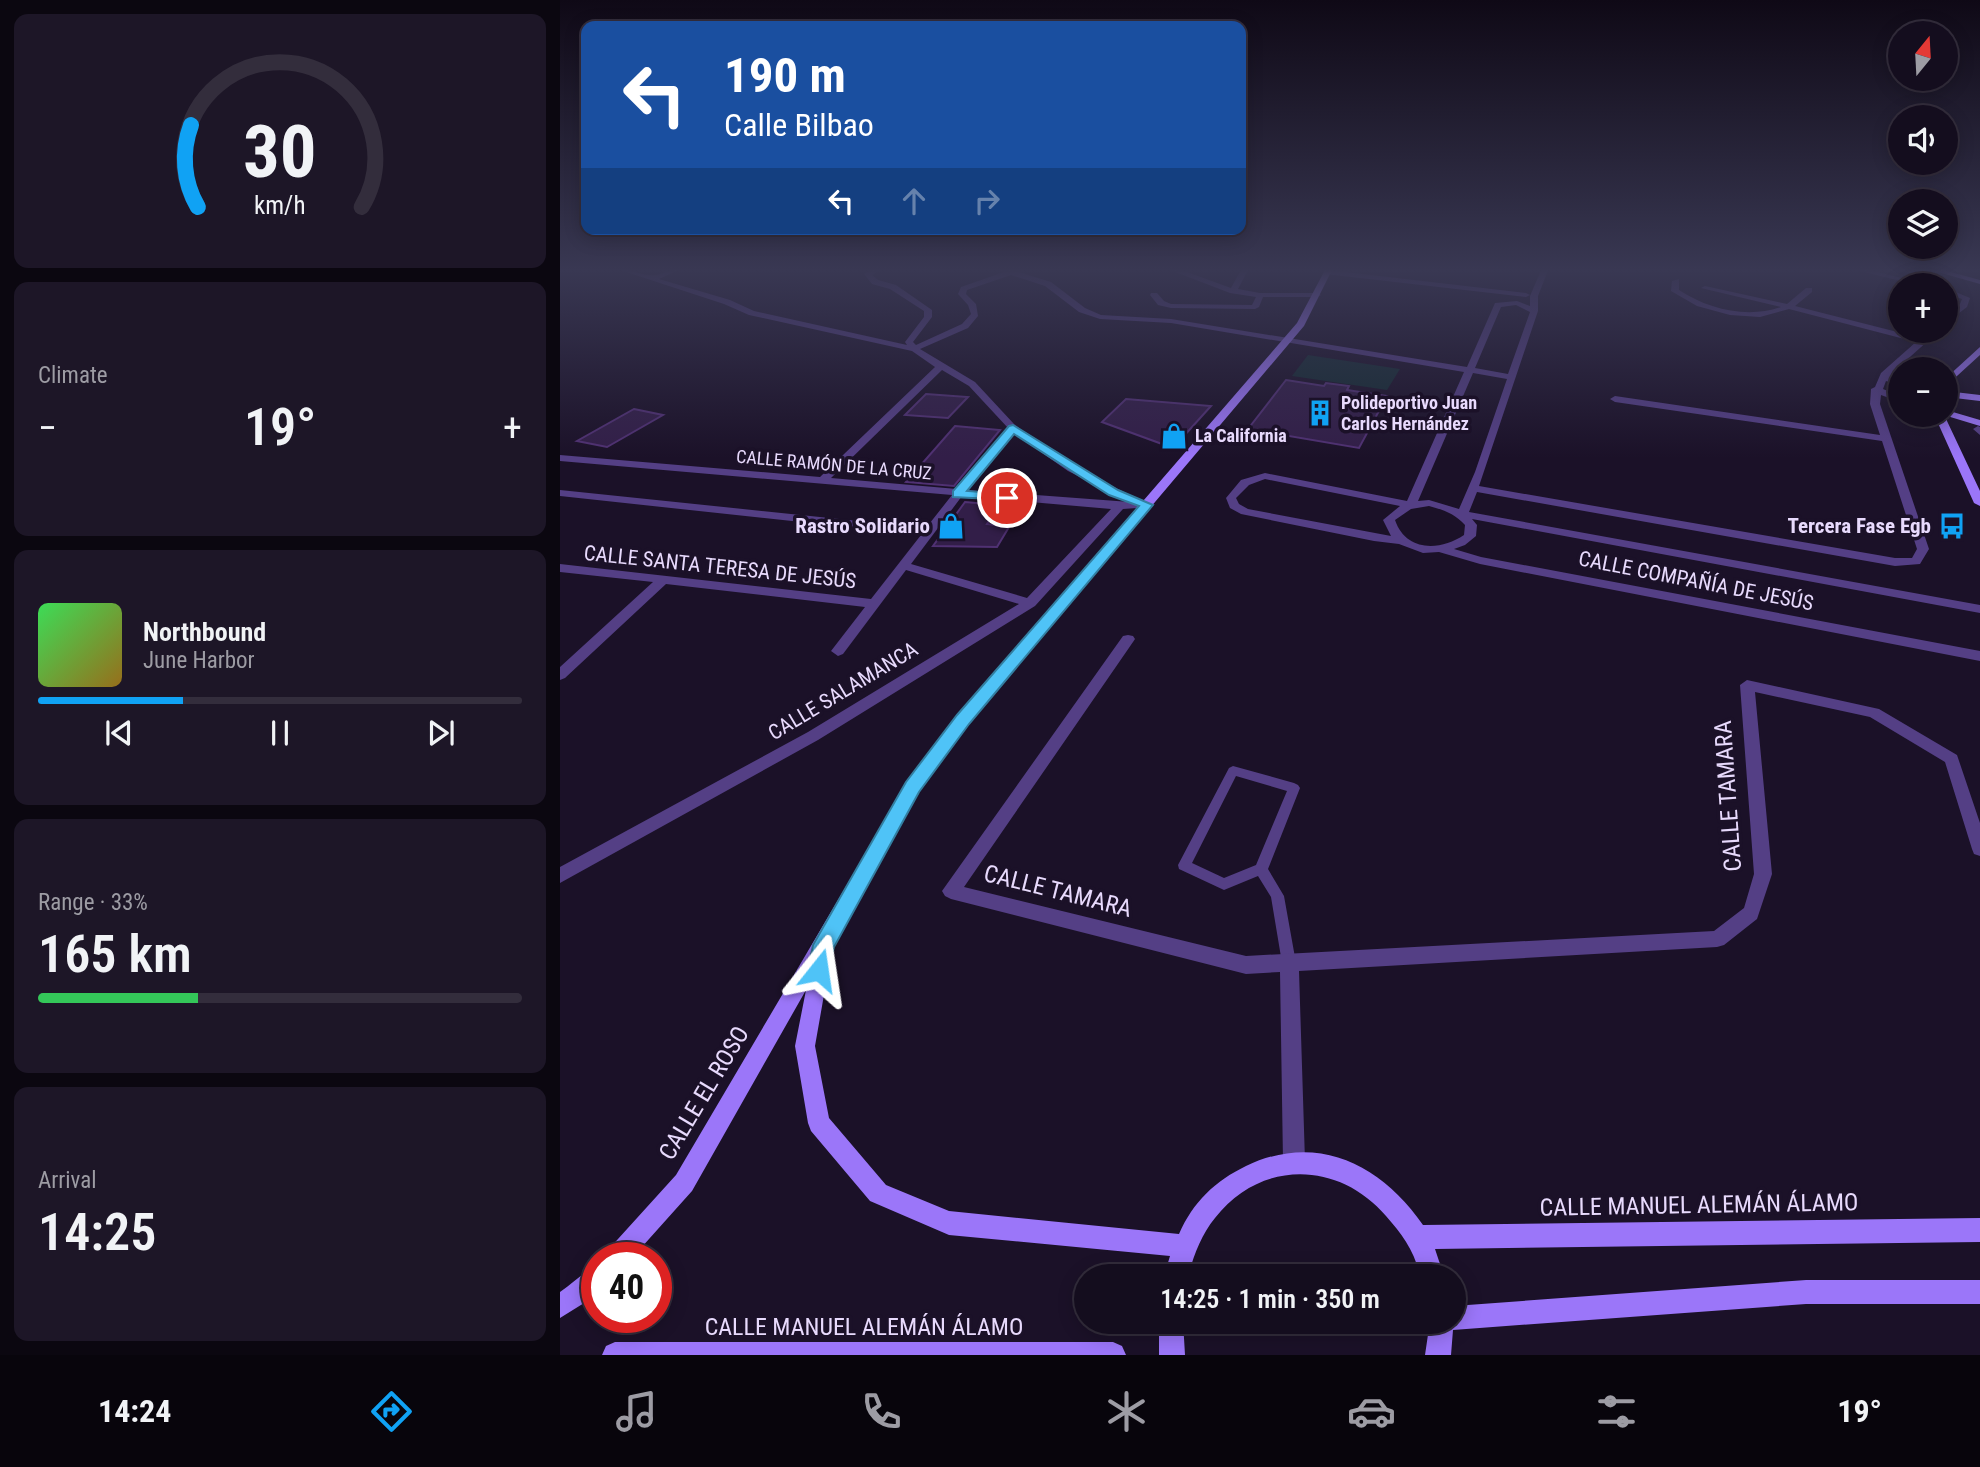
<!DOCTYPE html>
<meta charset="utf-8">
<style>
body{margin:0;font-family:"Roboto Condensed",sans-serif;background:#1d1627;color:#f1f3f6;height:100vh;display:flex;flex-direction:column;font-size:26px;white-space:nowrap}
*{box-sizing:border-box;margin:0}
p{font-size:23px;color:#9d9ca4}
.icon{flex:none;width:38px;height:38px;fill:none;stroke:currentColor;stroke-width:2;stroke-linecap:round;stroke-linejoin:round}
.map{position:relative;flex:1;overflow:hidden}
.sheet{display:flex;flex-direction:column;gap:14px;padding:14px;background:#0b0710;width:560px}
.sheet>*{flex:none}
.top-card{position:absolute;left:21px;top:21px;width:665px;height:214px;border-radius:14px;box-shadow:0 4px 18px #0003,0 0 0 2px #332d3c;background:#1a4fa0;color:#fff;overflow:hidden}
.needle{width:46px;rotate:18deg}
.buttons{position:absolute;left:1328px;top:21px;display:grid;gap:14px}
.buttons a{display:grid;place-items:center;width:70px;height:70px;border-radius:50%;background:#140d1e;box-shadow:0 4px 18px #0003,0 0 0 2px #332d3c;font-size:35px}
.speed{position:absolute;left:21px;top:1242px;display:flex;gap:14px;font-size:35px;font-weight:700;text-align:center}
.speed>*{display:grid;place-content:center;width:91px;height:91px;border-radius:50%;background:#140d1e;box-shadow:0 4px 18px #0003,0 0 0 2px #332d3c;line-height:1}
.speed .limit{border:10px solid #d22;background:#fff;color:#111}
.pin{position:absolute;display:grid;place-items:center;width:60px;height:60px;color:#fff;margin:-30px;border:4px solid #fff;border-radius:50%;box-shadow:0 2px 7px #0007}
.me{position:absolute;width:77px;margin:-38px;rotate:15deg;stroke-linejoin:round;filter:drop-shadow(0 0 5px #0008)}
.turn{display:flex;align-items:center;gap:24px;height:147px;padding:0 28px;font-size:32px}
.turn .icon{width:91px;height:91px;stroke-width:2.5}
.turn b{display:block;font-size:49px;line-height:60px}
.lanes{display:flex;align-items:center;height:66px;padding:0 28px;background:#0003;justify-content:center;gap:35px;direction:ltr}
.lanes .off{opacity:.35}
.big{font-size:52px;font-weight:600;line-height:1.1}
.sheet .widget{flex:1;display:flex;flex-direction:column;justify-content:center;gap:10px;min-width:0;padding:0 24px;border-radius:14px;background:#1d1627}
.sheet .dial{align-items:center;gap:0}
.dial svg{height:182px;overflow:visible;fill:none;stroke:#332d3c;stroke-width:7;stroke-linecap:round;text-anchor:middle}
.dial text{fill:#f1f3f6;stroke:none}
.song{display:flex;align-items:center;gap:21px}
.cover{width:84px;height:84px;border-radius:10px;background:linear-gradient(135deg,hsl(130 70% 55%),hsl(40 70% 35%))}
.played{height:7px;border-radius:4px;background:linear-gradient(90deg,#10a2f4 30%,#332d3c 30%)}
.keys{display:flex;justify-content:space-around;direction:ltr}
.heat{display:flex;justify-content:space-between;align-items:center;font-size:38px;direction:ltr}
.charge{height:10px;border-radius:5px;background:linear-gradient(90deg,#34c759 33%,#332d3c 0)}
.trip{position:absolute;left:514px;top:1264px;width:392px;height:70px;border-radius:35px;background:#140d1e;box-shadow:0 4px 18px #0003,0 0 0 2px #332d3c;font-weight:600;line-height:70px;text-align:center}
.dock{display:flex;height:112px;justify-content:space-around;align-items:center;background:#08050c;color:#9d9ca4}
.dock .icon{width:49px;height:49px}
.dock .selected{color:#10a2f4}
.dock b{font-size:32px;color:#f1f3f6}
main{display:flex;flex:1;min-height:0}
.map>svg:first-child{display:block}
</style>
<main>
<section class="sheet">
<div class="widget dial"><svg viewBox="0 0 100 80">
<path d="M14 69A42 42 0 1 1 86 69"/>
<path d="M14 69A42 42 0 0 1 11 33" stroke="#10a2f4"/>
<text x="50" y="56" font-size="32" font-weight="700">30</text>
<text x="50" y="72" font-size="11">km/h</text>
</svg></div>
<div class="widget"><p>Climate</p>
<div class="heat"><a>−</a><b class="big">19°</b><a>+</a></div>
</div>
<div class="widget">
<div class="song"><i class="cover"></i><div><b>Northbound</b><p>June Harbor</p></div></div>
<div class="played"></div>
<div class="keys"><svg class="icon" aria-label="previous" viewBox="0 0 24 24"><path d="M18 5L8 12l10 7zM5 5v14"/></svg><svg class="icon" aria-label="pause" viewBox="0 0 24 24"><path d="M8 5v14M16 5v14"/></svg><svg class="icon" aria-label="next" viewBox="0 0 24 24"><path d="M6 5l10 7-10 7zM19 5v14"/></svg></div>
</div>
<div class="widget"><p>Range · 33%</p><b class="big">165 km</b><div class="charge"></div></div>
<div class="widget"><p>Arrival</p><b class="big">14:25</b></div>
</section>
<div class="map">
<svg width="1420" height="1355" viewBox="0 0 1420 1355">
<rect width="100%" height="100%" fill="#1b1128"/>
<path fill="#152b32" d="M 748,355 L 840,369 L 827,390 L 732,376 Z"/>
<path fill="#321e48" stroke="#503173" stroke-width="2" d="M 726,380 L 764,386 L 766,383 L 789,386 L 787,390 L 827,396 L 799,448 L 688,429 Z
M 366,394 L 408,397 L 388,418 L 345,415 Z
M 566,399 L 651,406 L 613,448 L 542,422 Z
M 74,409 L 103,415 L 47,447 L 17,441 Z
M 395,426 L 440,430 L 394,486 L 346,482 Z
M 405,502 L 440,505 L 427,524 L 449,527 L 437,547 L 373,546 Z"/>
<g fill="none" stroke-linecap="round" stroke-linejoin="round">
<path fill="#543f85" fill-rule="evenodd" d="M 673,766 L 734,783 L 738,785 L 740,788 L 708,869 L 724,896 L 736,963 L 734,968 L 729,970 L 724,968 L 722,963 L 711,897 L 698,876 L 664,890 L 619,869 L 618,865 L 669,768 ZM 676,776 L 727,791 L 696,865 L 664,878 L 632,863 Z"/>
<path fill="#543f85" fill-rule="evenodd" d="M 54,268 C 67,268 76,274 89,275 C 99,277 112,268 123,268 L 99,279 L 170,300 L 194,311 L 347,345 L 345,342 L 364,317 L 364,311 L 330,289 L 312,284 L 304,274 L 315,268 L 324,268 L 312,275 L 318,280 L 336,285 L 372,310 L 372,317 L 353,342 L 356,345 L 402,324 L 411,314 L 408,305 L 398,294 L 401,287 L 444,272 L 434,268 L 445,268 L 491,282 L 525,308 L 541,315 L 611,319 L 907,367 L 935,303 L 957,301 L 970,306 L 970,296 L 982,268 L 989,268 L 978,296 L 978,311 L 919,486 L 1335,558 L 1352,558 L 1357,549 L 1322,441 L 1055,402 L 1050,399 L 1055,396 L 1320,435 L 1310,404 L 1311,389 L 1315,387 L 1321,373 L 1356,342 L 1229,309 L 1200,317 L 1170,315 L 1137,306 L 1111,291 L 1112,281 L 1119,279 L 1119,290 C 1148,309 1187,319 1221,307 L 1141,288 L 1145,286 L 1227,304 L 1246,288 L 1252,288 L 1252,292 L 1235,306 L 1361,338 L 1370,331 L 1379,331 L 1332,373 L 1331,375 L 1340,380 L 1340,386 L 1326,381 L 1323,389 L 1340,396 L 1340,402 L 1321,395 L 1320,404 L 1369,549 L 1360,564 L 1335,566 L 917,492 L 909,512 L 1420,605 L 1420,613 L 912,519 L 917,525 L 916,536 L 905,545 L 894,549 L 921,557 L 1420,651 L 1420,661 L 920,564 L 879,552 L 863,553 L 839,544 L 814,541 L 681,514 L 670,508 L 666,498 L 681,480 L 705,473 L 847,501 L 904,372 L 611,323 L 540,319 L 519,312 L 485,286 L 451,275 L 407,290 L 406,294 L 416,304 L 418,316 L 408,328 L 360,349 L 415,382 L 454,424 L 481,445 L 534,477 L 584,502 L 591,503 L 591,507 L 563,509 L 475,606 L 258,740 L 0,883 L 0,867 L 248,732 L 459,604 L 346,570 L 283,654 L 278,656 L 271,651 L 305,607 L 106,584 L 5,678 L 0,680 L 0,667 L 93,582 L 0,572 L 0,564 L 311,599 L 361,535 L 0,496 L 0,490 L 366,528 L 392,495 L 0,461 L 0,455 L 260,477 L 375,367 L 352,351 L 189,315 L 164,304 ZM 956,305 L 970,312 L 948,374 L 915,368 L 941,307 ZM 382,370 L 409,386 L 448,428 L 397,489 L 271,478 ZM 913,373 L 947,379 L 915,472 L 899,509 L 869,500 L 858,501 ZM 454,433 L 508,471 L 570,502 L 407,490 ZM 705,479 L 840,506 L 823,520 L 831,536 L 688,509 L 679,504 L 676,498 L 689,485 ZM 402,496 L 551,509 L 467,598 L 351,564 ZM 869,506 C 884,510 895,514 905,525 L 904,535 C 880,551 846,552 835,520 L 851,509 Z
M 605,268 L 616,268 L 671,288 L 682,268 L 689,268 L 678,289 L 700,293 L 757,293 L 761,295 L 757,297 L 703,297 L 699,307 L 695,309 L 611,308 L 598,305 L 590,295 L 591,293 L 597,293 L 604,301 L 611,304 L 692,305 L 696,297 L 670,293 Z
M 1288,268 L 1302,268 L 1369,285 L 1357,285 Z
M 768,270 L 966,293 L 970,295 L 966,297 L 765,274 Z
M 1386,288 L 1410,298 L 1407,307 L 1386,323 L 1386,317 L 1400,304 L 1402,299 L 1386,293 Z
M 1418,426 L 1420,427 L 1420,435 L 1413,429 Z
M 568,635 L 573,636 L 575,639 L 573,642 L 404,887 L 686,956 L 1154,931 L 1184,908 L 1194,874 L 1180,685 L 1187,680 L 1319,709 L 1397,755 L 1420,823 L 1420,856 L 1414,854 L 1412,849 L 1385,762 L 1310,717 L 1195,692 L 1212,874 L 1197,919 L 1164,945 L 1157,947 L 739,971 L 745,1161 L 742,1169 L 734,1172 L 726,1169 L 723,1161 L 720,972 L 686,974 L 391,899 L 385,896 L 382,891 L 563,636 Z"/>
<path fill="#9b76f9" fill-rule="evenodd" d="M 766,268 L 773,268 L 744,326 L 408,723 L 359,791 L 269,950 L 271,955 L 255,1046 L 269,1118 L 326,1185 L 389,1211 L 619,1234 C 633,1202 655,1181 686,1166 C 757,1132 821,1164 863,1225 L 1420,1218 L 1420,1242 L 875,1249 L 884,1276 L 860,1276 C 855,1252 842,1234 826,1216 C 779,1161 701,1159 655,1218 C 641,1235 634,1255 628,1276 L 604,1276 L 610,1256 L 389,1235 L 310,1201 L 251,1131 L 248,1123 L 235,1046 L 246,990 L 132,1191 L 72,1258 L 44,1258 L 48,1250 L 116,1175 L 347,783 L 398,715 L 737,323 Z
M 1364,268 L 1376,268 L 1420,280 L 1420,284 Z
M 1420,347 L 1420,355 L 1386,386 L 1386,378 Z
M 1386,391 L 1420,395 L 1420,401 L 1386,397 Z
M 1386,410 L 1420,420 L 1420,426 L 1387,416 L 1387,421 L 1420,491 L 1420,506 L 1414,503 L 1377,421 L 1377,415 L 1386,415 Z
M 37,1266 L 37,1295 L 0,1318 L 0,1292 C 12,1284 23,1272 37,1266 Z
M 1246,1280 L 1420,1280 L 1420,1304 L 1246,1304 L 893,1330 L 891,1355 L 865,1355 L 870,1321 L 894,1321 L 894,1306 Z
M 599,1321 L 623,1321 L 625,1355 L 599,1355 Z
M 55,1342 L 553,1342 L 562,1346 L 566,1355 L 42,1355 L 46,1346 Z"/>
</g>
<linearGradient id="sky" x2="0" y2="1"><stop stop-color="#0f0916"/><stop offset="0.59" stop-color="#393853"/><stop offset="1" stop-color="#393853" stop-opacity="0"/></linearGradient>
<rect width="1420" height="458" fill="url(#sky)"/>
<path fill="#4fc3f7" stroke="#337fa1" stroke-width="2" d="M 453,425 L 558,490 L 593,505 L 409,724 L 359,792 L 274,947 L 267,977 L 259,980 L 252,977 L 248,970 L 253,945 L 346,782 L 397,715 L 579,506 L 549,495 L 454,434 L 407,491 L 447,494 L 454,498 L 452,500 L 393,497 L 393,491 L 449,426 Z"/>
<defs>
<g id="building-bare" transform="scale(2.1)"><path d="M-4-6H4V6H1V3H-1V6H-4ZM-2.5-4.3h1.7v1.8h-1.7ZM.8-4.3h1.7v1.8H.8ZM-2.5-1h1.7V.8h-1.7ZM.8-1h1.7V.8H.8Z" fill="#10a2f4" stroke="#1b1128" stroke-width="2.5" paint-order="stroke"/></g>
<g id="shop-bare" transform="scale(2.1)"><path d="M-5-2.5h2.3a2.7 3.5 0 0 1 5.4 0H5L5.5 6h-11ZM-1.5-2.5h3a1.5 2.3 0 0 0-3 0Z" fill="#10a2f4" stroke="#1b1128" stroke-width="2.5" paint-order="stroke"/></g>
<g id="bus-bare" transform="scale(2.1)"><path d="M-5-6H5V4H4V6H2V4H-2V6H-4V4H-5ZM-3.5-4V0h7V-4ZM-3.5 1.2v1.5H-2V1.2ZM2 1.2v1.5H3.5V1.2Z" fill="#10a2f4" stroke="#1b1128" stroke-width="2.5" paint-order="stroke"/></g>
</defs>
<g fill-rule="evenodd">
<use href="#building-bare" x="760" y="413"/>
<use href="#shop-bare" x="614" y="436"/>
<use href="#shop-bare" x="391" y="526"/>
<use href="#bus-bare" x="1392" y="526"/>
</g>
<g text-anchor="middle" stroke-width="7" stroke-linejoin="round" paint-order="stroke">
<g font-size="18" font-weight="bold" fill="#e8dafd" stroke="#1b1128" text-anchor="start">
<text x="781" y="409">Polideportivo Juan<tspan x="781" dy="21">Carlos Hernández</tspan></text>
<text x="635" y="442">La California</text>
</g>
<g font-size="18" fill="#e8dafd" stroke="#1b1128">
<text transform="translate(274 465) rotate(5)" y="6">CALLE RAMÓN DE LA CRUZ</text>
</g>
<g font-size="21" font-weight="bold" fill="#e8dafd" stroke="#1b1128" text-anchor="end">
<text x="370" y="533">Rastro Solidario</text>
<text x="1371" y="533">Tercera Fase Egb</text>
</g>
<g font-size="21" fill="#e8dafd" stroke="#1b1128">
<text transform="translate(160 567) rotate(6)" y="7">CALLE SANTA TERESA DE JESÚS</text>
<text transform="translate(1136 581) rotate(11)" y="7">CALLE COMPAÑÍA DE JESÚS</text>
<text transform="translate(283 691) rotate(-31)" y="7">CALLE SALAMANCA</text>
</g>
<g font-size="24" fill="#e8dafd" stroke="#1b1128">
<text transform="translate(1168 796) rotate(-94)" y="8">CALLE TAMARA</text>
<text transform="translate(498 891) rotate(14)" y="8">CALLE TAMARA</text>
<text transform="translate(144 1093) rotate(-59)" y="8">CALLE EL ROSO</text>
<text transform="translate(1139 1205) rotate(-1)" y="8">CALLE MANUEL ALEMÁN ÁLAMO</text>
<text x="304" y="1335">CALLE MANUEL ALEMÁN ÁLAMO</text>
</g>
</g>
</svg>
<div class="buttons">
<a><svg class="needle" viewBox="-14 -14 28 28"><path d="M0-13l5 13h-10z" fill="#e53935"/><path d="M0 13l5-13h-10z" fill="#9d9ca4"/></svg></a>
<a><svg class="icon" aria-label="sound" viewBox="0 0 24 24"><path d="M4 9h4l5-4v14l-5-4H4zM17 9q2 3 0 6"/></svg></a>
<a><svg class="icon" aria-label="layers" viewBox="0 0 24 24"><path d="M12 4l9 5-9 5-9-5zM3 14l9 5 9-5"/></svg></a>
<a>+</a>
<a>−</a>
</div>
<div class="speed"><div class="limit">40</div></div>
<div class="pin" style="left:447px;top:498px;background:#d93025"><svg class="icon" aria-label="arrive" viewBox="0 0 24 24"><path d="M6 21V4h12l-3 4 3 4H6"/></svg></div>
<svg class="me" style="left:259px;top:970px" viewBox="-20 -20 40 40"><path d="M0-17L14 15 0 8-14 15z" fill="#4fc3f7" stroke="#fff" stroke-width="4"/></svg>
<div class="trip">14:25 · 1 min · 350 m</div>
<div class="top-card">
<div class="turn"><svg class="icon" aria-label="left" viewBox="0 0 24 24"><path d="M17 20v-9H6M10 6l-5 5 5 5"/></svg><div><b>190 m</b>Calle Bilbao</div></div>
<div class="lanes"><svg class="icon" aria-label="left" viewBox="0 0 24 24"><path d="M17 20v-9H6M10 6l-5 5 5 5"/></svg><svg class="icon off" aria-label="ahead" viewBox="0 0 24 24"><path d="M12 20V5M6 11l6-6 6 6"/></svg><svg class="icon off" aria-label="right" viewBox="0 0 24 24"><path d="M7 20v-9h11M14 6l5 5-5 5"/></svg></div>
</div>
</div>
</main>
<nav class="dock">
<b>14:24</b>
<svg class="icon selected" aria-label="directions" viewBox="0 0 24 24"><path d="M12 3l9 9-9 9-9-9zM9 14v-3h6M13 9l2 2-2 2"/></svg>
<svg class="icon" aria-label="music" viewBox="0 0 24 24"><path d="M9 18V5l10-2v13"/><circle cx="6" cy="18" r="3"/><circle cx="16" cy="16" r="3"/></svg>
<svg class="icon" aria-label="phone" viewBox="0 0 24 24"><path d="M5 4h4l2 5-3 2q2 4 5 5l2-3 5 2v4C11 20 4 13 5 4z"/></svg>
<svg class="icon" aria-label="climate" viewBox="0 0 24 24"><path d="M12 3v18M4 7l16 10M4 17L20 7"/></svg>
<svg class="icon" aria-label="car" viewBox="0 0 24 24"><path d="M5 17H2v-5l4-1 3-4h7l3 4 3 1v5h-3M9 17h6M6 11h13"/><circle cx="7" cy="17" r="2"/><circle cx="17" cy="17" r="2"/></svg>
<svg class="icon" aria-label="filters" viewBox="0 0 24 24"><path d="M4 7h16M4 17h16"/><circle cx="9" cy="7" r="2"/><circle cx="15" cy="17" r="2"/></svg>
<b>19°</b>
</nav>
